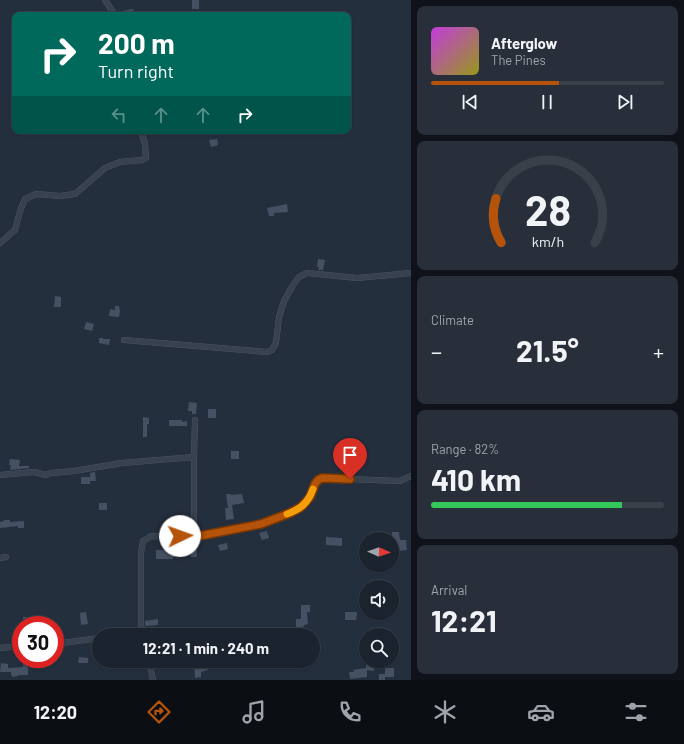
<!DOCTYPE html>
<meta charset="utf-8">
<style>
body{margin:0;font-family:Barlow,sans-serif;background:#282f3a;color:#f1f3f6;height:100vh;display:flex;flex-direction:column;font-size:15px;white-space:nowrap}
*{box-sizing:border-box;margin:0}
p{font-size:13px;color:#a0a4aa}
.icon{flex:none;width:22px;height:22px;fill:none;stroke:currentColor;stroke-width:2;stroke-linecap:round;stroke-linejoin:round}
.map{position:relative;flex:1;overflow:hidden}
.panel{display:flex;flex-direction:column;gap:6px;padding:6px;background:#0f1319;width:273px}
.panel>*{flex:none}
.top-card{position:absolute;left:12px;top:12px;width:339px;height:122px;border-radius:8px;box-shadow:0 1px 3px #0004,0 0 0 1px #39404a;background:#00695c;color:#fff;overflow:hidden}
.needle{width:26px;rotate:92deg}
.buttons{position:absolute;left:359px;top:532px;display:grid;gap:8px}
.buttons a{display:grid;place-items:center;width:40px;height:40px;border-radius:50%;background:#1b232e;box-shadow:0 1px 3px #0004,0 0 0 1px #39404a;font-size:20px}
.speed{position:absolute;left:12px;top:616px;display:flex;gap:8px;font-size:20px;font-weight:700;text-align:center}
.speed>*{display:grid;place-content:center;width:52px;height:52px;border-radius:50%;background:#1b232e;box-shadow:0 1px 3px #0004,0 0 0 1px #39404a;line-height:1}
.speed .limit{border:6px solid #d22;background:#fff;color:#111}
.pin{position:absolute;display:grid;place-items:center;width:34px;height:34px;color:#fff;margin:-41px -17px;border-radius:50% 50% 50% 0;rotate:-45deg;box-shadow:0 0 4px #0007}
.pin .icon{rotate:45deg}
.me{position:absolute;width:44px;margin:-22px;rotate:87deg;stroke-linejoin:round;filter:drop-shadow(0 0 3px #0008)}
.turn{display:flex;align-items:center;gap:14px;height:84px;padding:0 20px;font-size:18px}
.turn .icon{width:52px;height:52px;stroke-width:2.5}
.turn b{display:block;font-size:28px;line-height:34px}
.lanes{display:flex;align-items:center;height:38px;padding:0 20px;background:#0003;justify-content:center;gap:20px;direction:ltr}
.lanes .off{opacity:.35}
.big{font-size:30px;font-weight:700;line-height:1.1}
.panel .card{flex:1;display:flex;flex-direction:column;justify-content:center;gap:6px;min-width:0;padding:0 14px;border-radius:8px;background:#282f3a}
.panel .dial{align-items:center;gap:0}
.dial svg{height:104px;overflow:visible;fill:none;stroke:#39404a;stroke-width:7;stroke-linecap:round;text-anchor:middle}
.dial text{fill:#f1f3f6;stroke:none}
.song{display:flex;align-items:center;gap:12px}
.cover{width:48px;height:48px;border-radius:6px;background:linear-gradient(135deg,hsl(290 70% 55%),hsl(60 70% 35%))}
.played{height:4px;border-radius:2px;background:linear-gradient(90deg,#b45309 55%,#39404a 55%)}
.keys{display:flex;justify-content:space-around;direction:ltr}
.heat{display:flex;justify-content:space-between;align-items:center;font-size:22px;direction:ltr}
.charge{height:6px;border-radius:3px;background:linear-gradient(90deg,#34c759 82%,#39404a 0)}
.trip{position:absolute;left:92px;top:628px;width:228px;height:40px;border-radius:20px;background:#1b232e;box-shadow:0 1px 3px #0004,0 0 0 1px #39404a;font-weight:700;line-height:40px;text-align:center}
.tab-bar{display:flex;height:64px;justify-content:space-around;align-items:center;background:#0b0e12;color:#a0a4aa}
.tab-bar .icon{width:28px;height:28px}
.tab-bar .selected{color:#b45309}
.tab-bar b{font-size:18px;color:#f1f3f6}
main{display:flex;flex:1;min-height:0}
.map>svg:first-child{display:block}
</style>
<main>
<div class="map">
<svg width="411" height="680" viewBox="0 0 411 680">
<rect width="100%" height="100%" fill="#242f3e"/>
<path fill="#455162" d="M 192,0 L 199,0 L 199,9 L 192,9 Z
M 133,9 L 134,14 L 118,15 L 117,12 Z
M 217,139 L 218,145 L 211,147 L 209,140 Z
M 287,204 L 288,212 L 274,213 L 274,216 L 269,216 L 267,208 Z
M 318,259 L 325,260 L 323,270 L 318,270 L 319,267 L 317,267 Z
M 55,296 L 61,297 L 61,307 L 54,307 Z
M 115,306 L 119,306 L 120,311 L 119,317 L 109,316 L 110,309 L 115,310 Z
M 86,322 L 94,324 L 92,331 L 84,329 Z
M 99,338 L 103,338 L 103,339 L 110,339 L 109,345 L 99,343 Z
M 189,402 L 197,403 L 196,414 L 192,414 L 192,411 L 188,411 Z
M 208,409 L 216,409 L 216,418 L 208,418 Z
M 143,417 L 149,418 L 149,424 L 147,424 L 147,437 L 143,437 Z
M 169,420 L 182,420 L 182,422 L 187,421 L 187,426 L 169,426 Z
M 231,451 L 239,451 L 239,459 L 231,459 Z
M 10,459 L 20,460 L 19,466 L 29,466 L 29,468 L 10,470 L 11,465 L 9,465 Z
M 95,472 L 96,481 L 90,481 L 90,484 L 81,484 L 81,477 L 90,477 L 90,473 Z
M 226,494 L 231,494 L 231,495 L 242,494 L 244,503 L 232,505 L 234,519 L 226,520 L 225,508 L 228,508 Z
M 99,503 L 107,503 L 107,510 L 99,510 Z
M 4,520 L 10,520 L 10,522 L 24,521 L 24,528 L 18,528 L 18,526 L 0,528 L 0,522 L 4,521 Z
M 267,531 L 269,538 L 262,540 L 259,533 Z
M 392,532 L 399,532 L 400,540 L 406,540 L 407,550 L 392,552 Z
M 326,537 L 342,538 L 342,546 L 326,545 Z
M 227,543 L 228,549 L 220,551 L 218,545 Z
M 190,544 L 196,544 L 197,557 L 191,557 Z
M 171,548 L 172,552 L 176,552 L 176,557 L 173,557 L 173,559 L 156,559 L 156,550 L 167,550 L 167,549 Z
M 301,605 L 310,605 L 310,612 L 307,612 L 308,624 L 304,625 L 303,628 L 296,627 L 296,619 L 301,619 Z
M 86,612 L 88,624 L 81,625 L 80,613 Z
M 345,612 L 357,612 L 356,620 L 345,620 Z
M 23,617 L 31,617 L 32,625 L 23,625 Z
M 158,619 L 158,625 L 146,626 L 145,625 L 145,621 Z
M 79,657 L 88,658 L 88,663 L 78,663 Z
M 23,659 L 28,659 L 28,675 L 18,675 L 18,676 L 12,677 L 11,672 L 0,672 L 1,663 L 8,664 L 8,668 L 23,667 Z
M 206,661 L 206,663 L 222,661 L 223,666 L 207,667 L 208,670 L 201,672 L 201,677 L 195,678 L 194,662 Z
M 366,662 L 374,662 L 374,671 L 367,670 L 367,677 L 350,679 L 349,672 L 354,672 L 353,670 L 366,668 Z
M 385,668 L 394,668 L 394,677 L 385,677 L 385,680 L 379,680 L 379,674 L 385,674 Z"/>
<g fill="none" stroke-linecap="round" stroke-linejoin="round">
<g stroke="#565f6c" stroke-width="6">
<path id="street" d="M 105,0 L 113,12 L 114,15
M 0,243 L 15,230 L 20,211 L 25,199 L 36,194 L 60,196 L 75,194 L 105,168 L 120,162 L 142,160 L 146,158 L 145,144 L 141,131
M 124,340 L 267,352 L 272,350 L 276,343 L 279,317 L 284,301 L 293,285 L 299,277 L 307,273 L 357,278 L 411,273
M 0,475 L 34,472 L 46,475 L 51,473 L 74,471 L 122,463 L 194,457
M 194,537 L 194,457 L 195,420
M 0,558 L 6,557
M 118,635 L 144,631
M 144,635 L 144,631 L 141,626 L 141,552 L 143,541 L 151,536 L 194,537 L 261,524 L 289,513 L 301,507 L 310,497 L 315,484 L 318,480 L 322,478 L 400,481 L 411,476
M 55,644 L 99,638
M 0,648 L 21,646
M 149,661 L 153,680"/>
</g>
<use href="#street" stroke="#38414e" stroke-width="5.5"/>
</g>
<g fill="none" stroke-linecap="round" stroke-linejoin="round">
<g stroke="#753606" stroke-width="10">
<path id="route" d="M 180,536 L 194,537 L 261,524 L 290,513 L 301,507 L 310,497 L 315,484 L 318,480 L 322,478 L 350,479"/>
</g>
<use href="#route" stroke="#b45309" stroke-width="7"/>
<path stroke="#f59e0b" stroke-width="7" d="M 287,514 C 301,509 308,503 313,489"/>
</g>
</svg>
<div class="buttons">
<a><svg class="needle" viewBox="-14 -14 28 28"><path d="M0-13l5 13h-10z" fill="#e53935"/><path d="M0 13l5-13h-10z" fill="#a0a4aa"/></svg></a>
<a><svg class="icon" aria-label="sound" viewBox="0 0 24 24"><path d="M4 9h4l5-4v14l-5-4H4zM17 9q2 3 0 6"/></svg></a>
<a><svg class="icon" aria-label="search" viewBox="0 0 24 24"><circle cx="10" cy="10" r="6"/><path d="M15 15l6 6"/></svg></a>
</div>
<div class="speed"><div class="limit">30</div></div>
<div class="pin" style="left:350px;top:479px;background:#d93025"><svg class="icon" aria-label="arrive" viewBox="0 0 24 24"><path d="M6 21V4h12l-3 4 3 4H6"/></svg></div>
<svg class="me" style="left:180px;top:536px" viewBox="-20 -20 40 40"><circle r="19" fill="#fff"/><path d="M0-13L10 11 0 6-10 11z" fill="#b45309"/></svg>
<div class="trip">12:21 · 1 min · 240 m</div>
<div class="top-card">
<div class="turn"><svg class="icon" aria-label="right" viewBox="0 0 24 24"><path d="M7 20v-9h11M14 6l5 5-5 5"/></svg><div><b>200 m</b>Turn right</div></div>
<div class="lanes"><svg class="icon off" aria-label="left" viewBox="0 0 24 24"><path d="M17 20v-9H6M10 6l-5 5 5 5"/></svg><svg class="icon off" aria-label="ahead" viewBox="0 0 24 24"><path d="M12 20V5M6 11l6-6 6 6"/></svg><svg class="icon off" aria-label="ahead" viewBox="0 0 24 24"><path d="M12 20V5M6 11l6-6 6 6"/></svg><svg class="icon" aria-label="right" viewBox="0 0 24 24"><path d="M7 20v-9h11M14 6l5 5-5 5"/></svg></div>
</div>
</div>
<section class="panel">
<div class="card">
<div class="song"><i class="cover"></i><div><b>Afterglow</b><p>The Pines</p></div></div>
<div class="played"></div>
<div class="keys"><svg class="icon" aria-label="previous" viewBox="0 0 24 24"><path d="M18 5L8 12l10 7zM5 5v14"/></svg><svg class="icon" aria-label="pause" viewBox="0 0 24 24"><path d="M8 5v14M16 5v14"/></svg><svg class="icon" aria-label="next" viewBox="0 0 24 24"><path d="M6 5l10 7-10 7zM19 5v14"/></svg></div>
</div>
<div class="card dial"><svg viewBox="0 0 100 80">
<path d="M14 69A42 42 0 1 1 86 69"/>
<path d="M14 69A42 42 0 0 1 10 35" stroke="#b45309"/>
<text x="50" y="56" font-size="32" font-weight="700">28</text>
<text x="50" y="72" font-size="11">km/h</text>
</svg></div>
<div class="card"><p>Climate</p>
<div class="heat"><a>−</a><b class="big">21.5°</b><a>+</a></div>
</div>
<div class="card"><p>Range · 82%</p><b class="big">410 km</b><div class="charge"></div></div>
<div class="card"><p>Arrival</p><b class="big">12:21</b></div>
</section>
</main>
<nav class="tab-bar">
<b>12:20</b>
<svg class="icon selected" aria-label="directions" viewBox="0 0 24 24"><path d="M12 3l9 9-9 9-9-9zM9 14v-3h6M13 9l2 2-2 2"/></svg>
<svg class="icon" aria-label="music" viewBox="0 0 24 24"><path d="M9 18V5l10-2v13"/><circle cx="6" cy="18" r="3"/><circle cx="16" cy="16" r="3"/></svg>
<svg class="icon" aria-label="phone" viewBox="0 0 24 24"><path d="M5 4h4l2 5-3 2q2 4 5 5l2-3 5 2v4C11 20 4 13 5 4z"/></svg>
<svg class="icon" aria-label="climate" viewBox="0 0 24 24"><path d="M12 3v18M4 7l16 10M4 17L20 7"/></svg>
<svg class="icon" aria-label="car" viewBox="0 0 24 24"><path d="M5 17H2v-5l4-1 3-4h7l3 4 3 1v5h-3M9 17h6M6 11h13"/><circle cx="7" cy="17" r="2"/><circle cx="17" cy="17" r="2"/></svg>
<svg class="icon" aria-label="filters" viewBox="0 0 24 24"><path d="M4 7h16M4 17h16"/><circle cx="9" cy="7" r="2"/><circle cx="15" cy="17" r="2"/></svg>
</nav>
